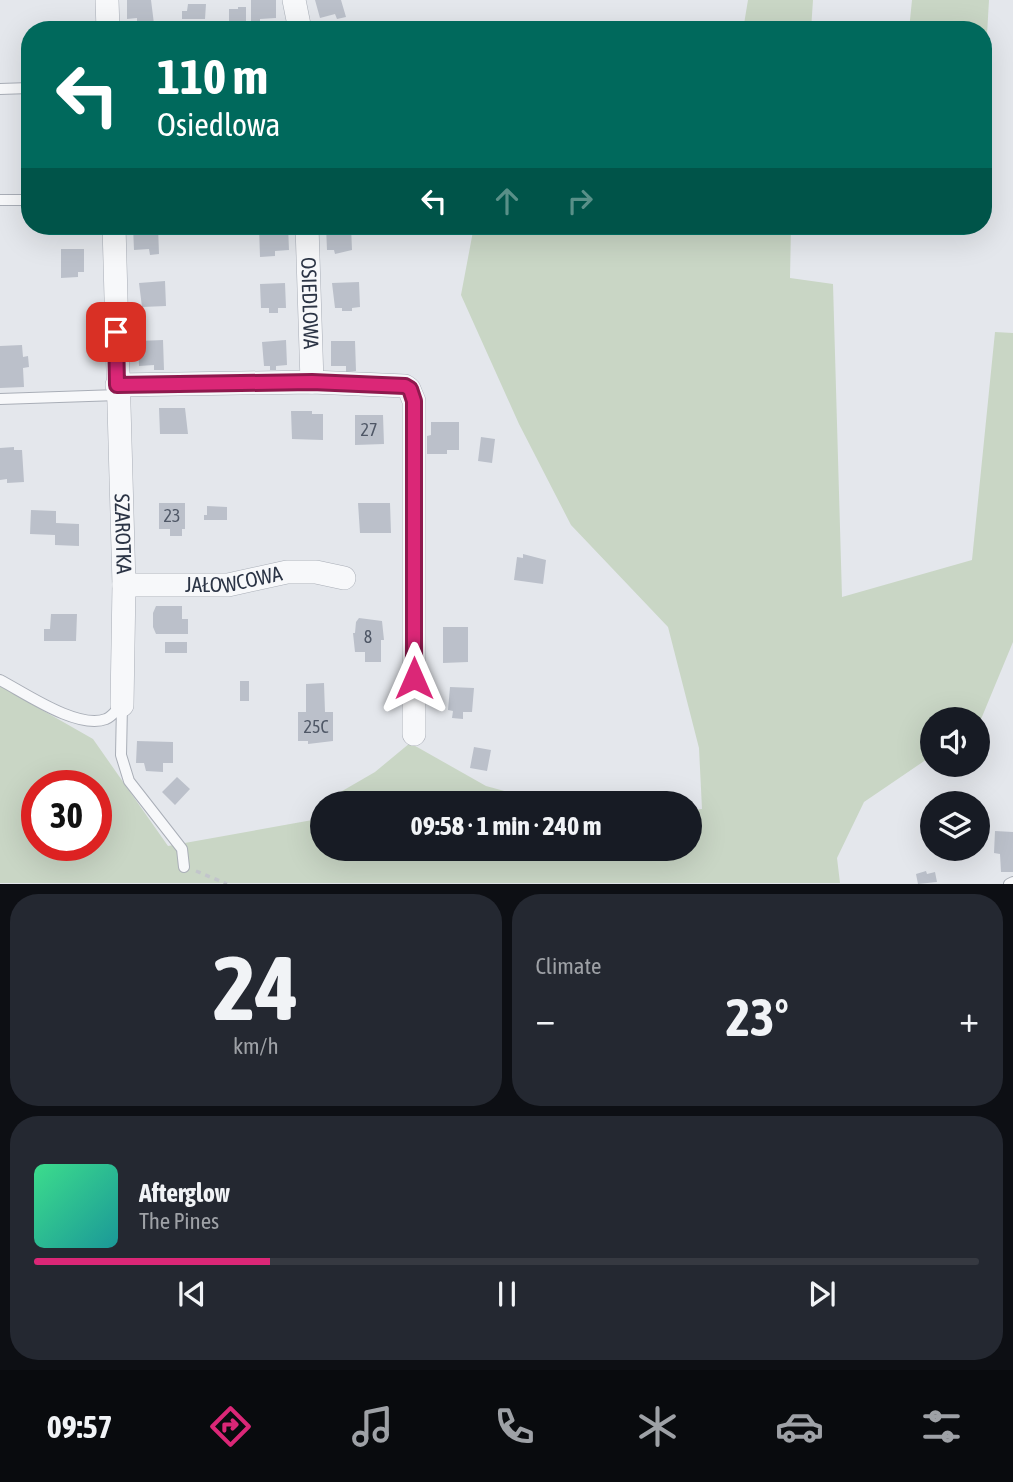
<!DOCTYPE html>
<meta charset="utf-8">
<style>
body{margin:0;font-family:"Asap Condensed",sans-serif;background:#242831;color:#f1f3f6;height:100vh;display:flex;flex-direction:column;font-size:26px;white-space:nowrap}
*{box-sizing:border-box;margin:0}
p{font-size:23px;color:#9ea1a6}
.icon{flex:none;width:38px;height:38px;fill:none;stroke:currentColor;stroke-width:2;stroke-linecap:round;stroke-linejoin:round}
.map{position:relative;height:884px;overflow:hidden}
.details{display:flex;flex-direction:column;gap:10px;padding:10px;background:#0d0f14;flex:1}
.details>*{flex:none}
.banner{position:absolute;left:21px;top:21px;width:971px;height:214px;border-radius:28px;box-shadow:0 7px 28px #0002;background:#00695c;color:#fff;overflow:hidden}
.buttons{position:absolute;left:920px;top:707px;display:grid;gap:14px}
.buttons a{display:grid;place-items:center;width:70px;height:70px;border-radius:50%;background:#171b24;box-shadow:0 7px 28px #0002;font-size:35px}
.speed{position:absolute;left:21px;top:770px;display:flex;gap:14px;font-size:35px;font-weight:700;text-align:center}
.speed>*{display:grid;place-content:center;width:91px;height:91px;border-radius:50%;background:#171b24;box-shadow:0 7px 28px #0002;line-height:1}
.speed .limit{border:10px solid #d22;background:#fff;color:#111}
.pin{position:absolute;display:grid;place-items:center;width:60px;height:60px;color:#fff;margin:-30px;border-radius:14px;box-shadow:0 4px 10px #0006}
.me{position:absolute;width:77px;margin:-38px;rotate:0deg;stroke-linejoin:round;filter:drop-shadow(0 0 5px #0008)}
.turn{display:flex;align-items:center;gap:24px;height:147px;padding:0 21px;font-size:32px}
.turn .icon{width:91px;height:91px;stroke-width:2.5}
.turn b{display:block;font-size:49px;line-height:60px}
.lanes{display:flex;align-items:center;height:66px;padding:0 21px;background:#0003;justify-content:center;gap:35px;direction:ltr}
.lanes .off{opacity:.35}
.big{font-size:52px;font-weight:700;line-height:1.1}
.details .tile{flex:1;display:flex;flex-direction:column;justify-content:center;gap:10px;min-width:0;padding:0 24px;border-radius:28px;background:#242831}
.details .dial{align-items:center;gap:0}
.dial b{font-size:91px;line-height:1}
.song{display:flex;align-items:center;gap:21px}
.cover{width:84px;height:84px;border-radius:10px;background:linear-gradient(135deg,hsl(150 70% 55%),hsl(180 70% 35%))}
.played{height:7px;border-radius:4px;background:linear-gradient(90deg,#db2777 25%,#363941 25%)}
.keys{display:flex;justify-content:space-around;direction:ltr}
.heat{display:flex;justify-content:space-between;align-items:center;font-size:38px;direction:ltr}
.details .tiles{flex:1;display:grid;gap:10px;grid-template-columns:1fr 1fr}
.tile:last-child{grid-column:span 2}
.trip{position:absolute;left:310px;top:791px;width:392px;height:70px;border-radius:35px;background:#171b24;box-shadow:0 7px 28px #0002;font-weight:700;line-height:70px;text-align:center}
.dock{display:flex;height:112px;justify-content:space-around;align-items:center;background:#090b0e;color:#9ea1a6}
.dock .icon{width:49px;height:49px}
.dock .active{color:#db2777}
.dock b{font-size:32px;color:#f1f3f6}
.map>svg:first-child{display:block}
</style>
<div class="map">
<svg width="1013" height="884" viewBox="0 0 1013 884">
<rect width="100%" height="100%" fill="#e4e7ec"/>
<path fill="#c9d6c5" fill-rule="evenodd" d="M 748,0 L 813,0 L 811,30 L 743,30 Z
M 912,0 L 989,0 L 984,87 L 984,30 L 909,30 Z
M 474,226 L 791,226 L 790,278 L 833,284 L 842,597 L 972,560 L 995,332 L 1013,333 L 1013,642 L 979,724 L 978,719 L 933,719 L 933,755 L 864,802 L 837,858 L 840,883 L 0,883 L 0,686 L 93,739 L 168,846 L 318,819 L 322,814 L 322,849 L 690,849 L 690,810 L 702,809 L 699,748 L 668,627 L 571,525 L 519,424 L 461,295 ZM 37,786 L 96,786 L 96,845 L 37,845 Z
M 410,743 L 486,786 L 548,803 L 330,803 L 337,794 L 375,772 Z"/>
<path fill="#bbc0ca" d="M 127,0 L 151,0 L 154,24 L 144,24 L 144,22 L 137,22 L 137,18 L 127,19 Z
M 251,0 L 276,0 L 276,18 L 260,19 L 260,25 L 251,25 Z
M 315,0 L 341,0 L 346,17 L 337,19 L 335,14 L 320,18 Z
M 188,4 L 206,4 L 205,19 L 182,19 L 182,11 L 187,11 Z
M 238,7 L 246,7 L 246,23 L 229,23 L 229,9 L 238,9 Z
M 133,226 L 158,226 L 159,254 L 150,255 L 149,249 L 134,250 Z
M 259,226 L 288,226 L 289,250 L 275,251 L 275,256 L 260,257 Z
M 326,226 L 351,226 L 352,250 L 335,254 L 334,250 L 327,250 Z
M 61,249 L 84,249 L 84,272 L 78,272 L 78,277 L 61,278 Z
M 165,281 L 166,306 L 142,307 L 139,283 Z
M 359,282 L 360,307 L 352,308 L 352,311 L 342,311 L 342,308 L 335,308 L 332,283 Z
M 285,283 L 286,308 L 278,308 L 278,313 L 269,313 L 269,308 L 261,308 L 260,284 Z
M 163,340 L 164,370 L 154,370 L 154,365 L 139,366 L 138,341 Z
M 286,340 L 287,365 L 276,366 L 276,370 L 270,370 L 270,366 L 264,366 L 262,342 Z
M 331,341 L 355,341 L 356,371 L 346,372 L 346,366 L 331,366 Z
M 22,345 L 23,357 L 28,356 L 29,367 L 23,368 L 24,387 L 0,388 L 0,346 Z
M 159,408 L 185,408 L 188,434 L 160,434 Z
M 291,411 L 312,411 L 312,414 L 323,414 L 323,440 L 292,439 Z
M 355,415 L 383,415 L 384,444 L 355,445 Z
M 431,422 L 459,422 L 459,450 L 447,450 L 447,454 L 427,454 L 427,436 L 431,435 Z
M 481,437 L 495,439 L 492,463 L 478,461 Z
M 14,447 L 14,450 L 22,450 L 24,482 L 7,483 L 7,479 L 0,480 L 0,448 Z
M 159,503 L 185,503 L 185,529 L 182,529 L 182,536 L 170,536 L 170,529 L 159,529 Z
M 358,503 L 390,503 L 391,533 L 360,533 Z
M 207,506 L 227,507 L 227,520 L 204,520 L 204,515 L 207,515 Z
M 31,510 L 56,511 L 56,523 L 79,524 L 79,546 L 55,545 L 55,535 L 30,534 Z
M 523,554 L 546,560 L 543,584 L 514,580 L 517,557 L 523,558 Z
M 156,606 L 182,606 L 182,619 L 188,619 L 188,634 L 156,634 L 153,627 L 153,613 Z
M 51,614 L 77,614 L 76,641 L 44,641 L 44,629 L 50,629 Z
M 359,618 L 382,621 L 384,640 L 381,640 L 381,662 L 365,662 L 365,652 L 355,652 L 353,633 L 355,633 L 356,622 Z
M 443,627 L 468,627 L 468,662 L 443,663 Z
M 165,642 L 187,642 L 187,653 L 165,653 Z
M 240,681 L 249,681 L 249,701 L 240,701 Z
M 324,683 L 325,712 L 333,712 L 333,741 L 308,744 L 308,741 L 298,741 L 298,712 L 306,712 L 306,684 Z
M 450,687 L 474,688 L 472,712 L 463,712 L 463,719 L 452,718 L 453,711 L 448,710 Z
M 137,741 L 173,742 L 173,763 L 163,763 L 163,772 L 146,771 L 144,763 L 136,763 Z
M 474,747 L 491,750 L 487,771 L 470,768 Z
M 177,777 L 190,789 L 175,805 L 162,792 Z
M 995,831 L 1013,832 L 1013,872 L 1001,872 L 1000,854 L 994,853 Z
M 926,871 L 927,874 L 935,872 L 937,882 L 918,884 L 916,874 Z"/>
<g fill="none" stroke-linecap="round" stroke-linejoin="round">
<g stroke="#a9aeb7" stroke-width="12">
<path id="lane" d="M 0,89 L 30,88
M 0,200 L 30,200
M 0,399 L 118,395
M 0,680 C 25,693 78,730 106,719 C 112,717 117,709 122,705
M 122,705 L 121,755 L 129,781 L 182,849 L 184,867
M 1009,884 L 1013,882"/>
</g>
<g stroke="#a9aeb7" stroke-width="24">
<g id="street">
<path d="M 107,0 L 108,30"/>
<path d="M 294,0 L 300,30"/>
<path id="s1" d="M 114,226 L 124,585 L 122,705"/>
<path id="s2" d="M 307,226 L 312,382"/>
<path d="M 117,385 L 312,382 L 405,386 L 409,389 L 414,401 L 414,734"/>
<path id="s3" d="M 124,585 L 228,585 L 287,572 L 316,572 L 344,578"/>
</g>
</g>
<path stroke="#c2c5cb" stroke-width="3.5" stroke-dasharray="5 5" stroke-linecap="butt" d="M 196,871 L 227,884"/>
<use href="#lane" stroke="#f7f8fa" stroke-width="10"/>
<use href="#street" stroke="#f7f8fa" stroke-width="23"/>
</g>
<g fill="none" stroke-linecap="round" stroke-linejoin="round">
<g stroke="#8e194d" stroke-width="18">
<path id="route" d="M 116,332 L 117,385 L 312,382 L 405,386 L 410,389 L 414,401 L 414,678"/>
</g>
<use href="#route" stroke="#db2777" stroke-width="12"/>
</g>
<g text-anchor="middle" stroke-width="5" stroke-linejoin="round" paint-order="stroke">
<g font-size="18" fill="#4f5766">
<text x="369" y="436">27</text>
<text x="172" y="522">23</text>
<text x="368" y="643">8</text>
<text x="316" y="733">25C</text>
</g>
<g font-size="21" fill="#2b3445" stroke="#f4f6f9">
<text dy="7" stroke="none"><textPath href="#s2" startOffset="77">OSIEDLOWA</textPath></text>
<text dy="7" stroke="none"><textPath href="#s1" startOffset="308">SZAROTKA</textPath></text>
<text dy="7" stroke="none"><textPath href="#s3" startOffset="110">JAŁOWCOWA</textPath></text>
</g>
</g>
</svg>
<div class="buttons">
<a><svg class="icon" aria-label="sound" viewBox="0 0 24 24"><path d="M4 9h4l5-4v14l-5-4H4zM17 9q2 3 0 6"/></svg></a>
<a><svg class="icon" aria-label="layers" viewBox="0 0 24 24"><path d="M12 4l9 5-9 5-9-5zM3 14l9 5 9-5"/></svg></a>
</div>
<div class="speed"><div class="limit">30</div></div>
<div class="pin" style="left:116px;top:332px;background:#d93025"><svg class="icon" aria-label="arrive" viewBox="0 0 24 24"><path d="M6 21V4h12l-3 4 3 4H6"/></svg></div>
<svg class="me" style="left:414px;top:678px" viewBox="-20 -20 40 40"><path d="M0-17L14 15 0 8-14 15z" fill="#db2777" stroke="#fff" stroke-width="4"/></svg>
<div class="trip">09:58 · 1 min · 240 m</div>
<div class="banner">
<div class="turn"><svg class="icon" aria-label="left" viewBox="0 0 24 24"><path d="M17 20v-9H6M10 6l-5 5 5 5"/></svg><div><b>110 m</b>Osiedlowa</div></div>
<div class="lanes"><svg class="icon" aria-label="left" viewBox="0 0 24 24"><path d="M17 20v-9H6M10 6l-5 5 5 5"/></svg><svg class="icon off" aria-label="ahead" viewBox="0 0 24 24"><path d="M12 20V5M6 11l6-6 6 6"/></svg><svg class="icon off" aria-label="right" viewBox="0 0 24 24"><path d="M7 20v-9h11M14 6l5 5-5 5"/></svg></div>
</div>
</div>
<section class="details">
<div class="tiles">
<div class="tile dial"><b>24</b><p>km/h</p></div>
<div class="tile"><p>Climate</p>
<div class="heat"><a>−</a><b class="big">23°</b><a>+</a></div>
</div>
<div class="tile">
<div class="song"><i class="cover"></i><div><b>Afterglow</b><p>The Pines</p></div></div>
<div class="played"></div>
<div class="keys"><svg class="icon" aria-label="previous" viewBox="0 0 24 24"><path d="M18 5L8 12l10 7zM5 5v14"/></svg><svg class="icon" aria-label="pause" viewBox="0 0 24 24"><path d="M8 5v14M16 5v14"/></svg><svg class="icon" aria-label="next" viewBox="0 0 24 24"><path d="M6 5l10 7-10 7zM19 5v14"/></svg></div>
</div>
</div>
</section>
<nav class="dock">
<b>09:57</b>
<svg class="icon active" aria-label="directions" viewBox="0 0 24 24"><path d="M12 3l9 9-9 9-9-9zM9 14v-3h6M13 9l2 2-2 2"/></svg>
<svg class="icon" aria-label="music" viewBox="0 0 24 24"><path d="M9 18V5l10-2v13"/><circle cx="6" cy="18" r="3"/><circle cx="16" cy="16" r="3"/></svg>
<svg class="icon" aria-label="phone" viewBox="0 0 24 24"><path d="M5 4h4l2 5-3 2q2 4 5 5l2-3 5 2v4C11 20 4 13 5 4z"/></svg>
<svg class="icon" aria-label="climate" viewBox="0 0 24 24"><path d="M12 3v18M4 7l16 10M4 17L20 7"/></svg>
<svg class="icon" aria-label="car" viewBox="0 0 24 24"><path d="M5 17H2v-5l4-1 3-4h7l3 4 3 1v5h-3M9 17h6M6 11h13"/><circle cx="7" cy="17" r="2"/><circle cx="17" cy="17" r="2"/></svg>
<svg class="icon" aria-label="filters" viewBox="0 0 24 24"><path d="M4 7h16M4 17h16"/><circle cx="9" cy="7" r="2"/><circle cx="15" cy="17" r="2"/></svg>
</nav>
